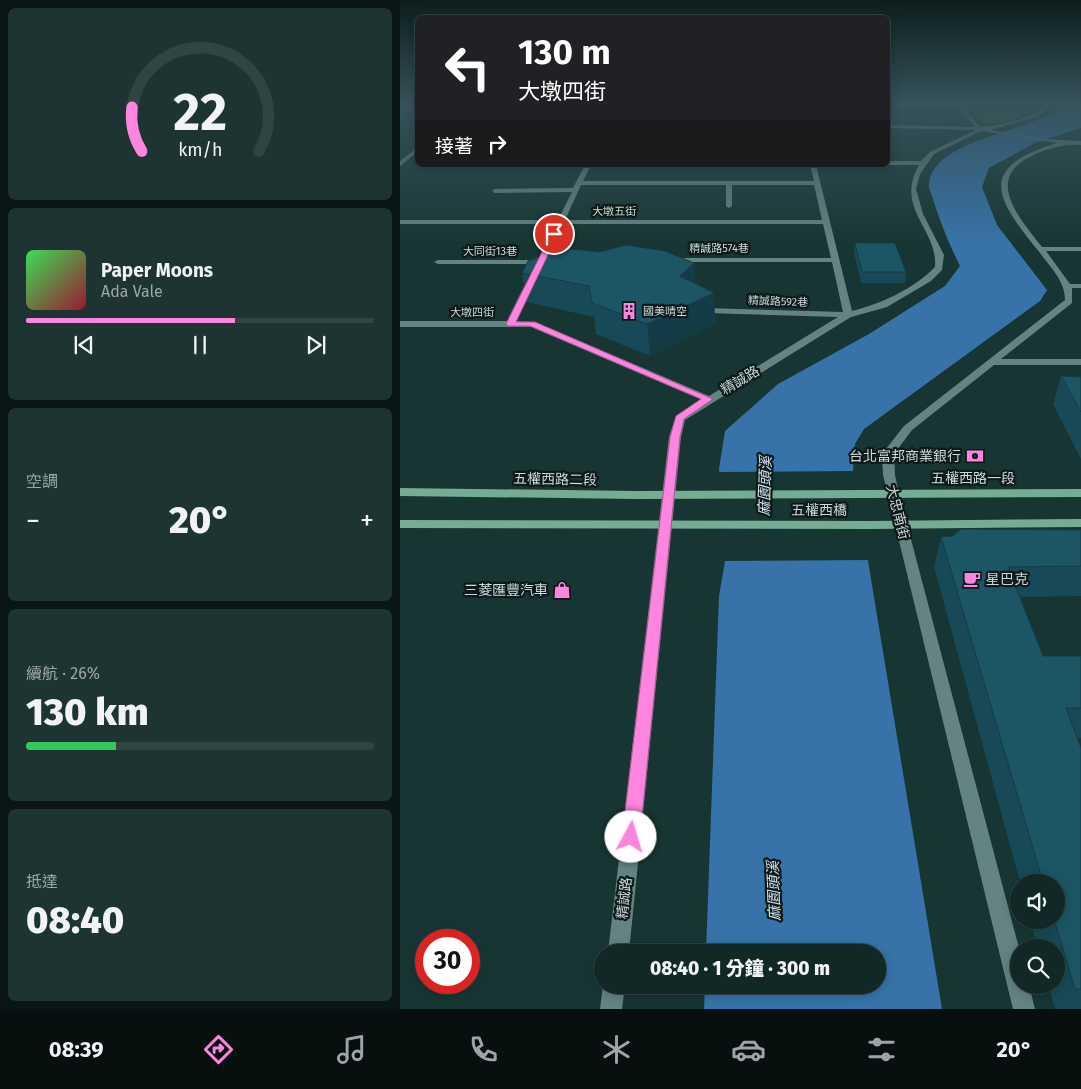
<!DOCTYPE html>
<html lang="zh-TW">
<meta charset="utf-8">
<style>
body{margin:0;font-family:"Fira Sans","Noto Sans TC",sans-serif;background:#1e3432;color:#f1f3f6;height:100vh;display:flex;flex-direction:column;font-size:19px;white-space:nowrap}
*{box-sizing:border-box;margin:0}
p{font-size:16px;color:#9ca6a7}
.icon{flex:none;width:28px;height:28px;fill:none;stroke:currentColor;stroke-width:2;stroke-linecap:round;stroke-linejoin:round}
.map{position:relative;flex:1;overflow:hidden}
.side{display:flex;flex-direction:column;gap:8px;padding:8px;background:#091615;width:400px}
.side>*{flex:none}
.banner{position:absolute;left:15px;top:15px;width:475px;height:152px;border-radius:8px;box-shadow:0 2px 12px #0003,0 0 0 1px #304443;background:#202124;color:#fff;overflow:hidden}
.controls{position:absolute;left:610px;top:874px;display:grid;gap:10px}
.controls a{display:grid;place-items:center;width:55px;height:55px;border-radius:50%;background:#112826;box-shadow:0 2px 12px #0003,0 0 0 1px #304443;font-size:25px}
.speed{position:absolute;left:15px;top:929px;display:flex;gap:10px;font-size:25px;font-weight:700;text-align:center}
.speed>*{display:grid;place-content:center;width:65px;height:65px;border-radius:50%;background:#112826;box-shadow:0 2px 12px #0003,0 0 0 1px #304443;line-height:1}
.speed .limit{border:8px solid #d22;background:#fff;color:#111}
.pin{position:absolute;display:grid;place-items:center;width:42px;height:42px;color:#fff;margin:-21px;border:2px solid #fff;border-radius:50%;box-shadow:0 1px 5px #0007}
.me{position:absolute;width:55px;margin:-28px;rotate:6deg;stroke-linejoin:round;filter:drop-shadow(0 0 4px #0008)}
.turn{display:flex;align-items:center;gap:18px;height:105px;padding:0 20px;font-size:22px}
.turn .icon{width:65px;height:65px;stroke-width:2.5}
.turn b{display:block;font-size:35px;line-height:42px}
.then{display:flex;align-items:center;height:48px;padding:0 20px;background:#0003;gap:10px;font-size:19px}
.big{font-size:38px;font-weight:800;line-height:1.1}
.side .tile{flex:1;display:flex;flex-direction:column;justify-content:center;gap:8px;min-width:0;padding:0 18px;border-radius:8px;background:#1e3432}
.side .dial{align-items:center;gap:0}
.dial svg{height:130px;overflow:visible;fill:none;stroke:#304443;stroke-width:7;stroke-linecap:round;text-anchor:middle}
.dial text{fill:#f1f3f6;stroke:none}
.song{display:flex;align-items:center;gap:15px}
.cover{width:60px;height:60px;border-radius:8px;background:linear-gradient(135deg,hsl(130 70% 55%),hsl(350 70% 35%))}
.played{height:5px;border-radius:2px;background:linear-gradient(90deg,#fe85df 60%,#304443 60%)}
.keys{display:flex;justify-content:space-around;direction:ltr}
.heat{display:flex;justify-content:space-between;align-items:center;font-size:28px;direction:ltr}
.charge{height:8px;border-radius:4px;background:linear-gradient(90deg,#34c759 26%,#304443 0)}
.trip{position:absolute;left:194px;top:944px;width:292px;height:50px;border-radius:25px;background:#112826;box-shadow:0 2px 12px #0003,0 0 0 1px #304443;font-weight:800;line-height:50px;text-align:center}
.dock{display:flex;height:80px;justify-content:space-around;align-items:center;background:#07100f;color:#9ca6a7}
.dock .icon{width:35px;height:35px}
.dock .selected{color:#fe85df}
.dock b{font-size:22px;color:#f1f3f6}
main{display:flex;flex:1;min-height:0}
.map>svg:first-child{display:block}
</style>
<main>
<section class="side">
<div class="tile dial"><svg viewBox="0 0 100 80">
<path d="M14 69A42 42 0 1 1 86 69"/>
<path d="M14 69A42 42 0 0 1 8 42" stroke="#fe85df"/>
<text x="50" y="56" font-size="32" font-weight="700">22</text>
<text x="50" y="72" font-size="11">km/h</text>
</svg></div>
<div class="tile">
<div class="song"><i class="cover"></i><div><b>Paper Moons</b><p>Ada Vale</p></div></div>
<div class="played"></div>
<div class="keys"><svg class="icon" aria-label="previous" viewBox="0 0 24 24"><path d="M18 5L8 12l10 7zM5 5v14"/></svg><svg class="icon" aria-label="pause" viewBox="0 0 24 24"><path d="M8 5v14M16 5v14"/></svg><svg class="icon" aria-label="next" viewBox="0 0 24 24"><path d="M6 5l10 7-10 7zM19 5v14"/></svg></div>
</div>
<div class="tile"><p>空調</p>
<div class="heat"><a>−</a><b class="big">20°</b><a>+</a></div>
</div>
<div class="tile"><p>續航 · 26%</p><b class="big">130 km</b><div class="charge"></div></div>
<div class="tile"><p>抵達</p><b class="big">08:40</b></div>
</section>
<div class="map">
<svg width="681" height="1009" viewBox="0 0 681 1009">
<rect width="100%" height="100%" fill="#173633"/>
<path fill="#4b622a" d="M 565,105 L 638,105 C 626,118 600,125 583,123 Z"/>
<path fill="#3773a9" d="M 665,104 L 681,104 L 681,128 L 635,143 L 589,168 L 582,187 L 597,225 L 647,290 L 640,301 L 464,429 L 455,444 L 453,470 L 542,1009 L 304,1009 L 305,985 L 478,985 L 478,952 L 306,952 L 319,596 L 325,561 L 324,519 L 319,469 L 325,431 L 378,384 L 469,334 L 545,286 L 560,266 C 549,244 540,222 533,199 C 532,194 528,188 529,184 C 533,137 636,133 665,104 Z"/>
<path fill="#173633" d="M 456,471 L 472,560 L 322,561 L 321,519 L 317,472 Z"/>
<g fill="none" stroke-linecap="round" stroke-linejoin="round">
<path fill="#648481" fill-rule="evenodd" d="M 560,104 L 580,127 C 597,126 636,118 645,104 L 649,104 L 645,112 L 638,116 L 591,130 L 645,139 L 681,141 L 681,145 C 664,144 648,148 632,156 C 583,178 620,219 642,247 L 681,247 L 681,251 L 646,251 L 670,284 L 681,284 L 681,288 L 672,288 L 672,303 L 601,359 L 681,359 L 681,365 L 594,365 L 512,430 L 494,454 L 495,475 L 499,494 L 619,948 L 619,985 L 629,985 L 635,1009 L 613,1009 L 483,475 L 482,454 L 504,426 L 665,300 C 665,281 651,268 640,253 C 597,200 574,168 657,143 L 581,131 L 534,154 L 520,174 L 516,189 L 523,214 L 544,255 L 542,270 L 531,281 L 487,307 L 451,317 L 285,420 L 281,437 L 229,952 L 208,952 L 269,437 L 276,416 L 302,400 L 131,327 L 0,327 L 0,321 L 107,321 L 135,264 L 38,264 L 34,262 L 38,260 L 138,260 L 155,224 L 0,224 L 0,220 L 158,220 L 172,192 L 95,193 L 92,191 L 95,189 L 173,188 L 185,165 L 191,165 L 183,181 L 414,181 L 410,165 L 416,165 L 452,311 C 482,303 512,290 535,267 C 538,228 494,209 519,165 L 488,165 L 488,161 L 521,161 L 530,152 L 576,130 L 488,128 L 488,125 L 575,127 L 558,107 L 488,107 L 488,105 ZM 181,185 L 326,185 L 326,206 L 329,208 L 332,206 L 332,185 L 414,185 L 422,220 L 165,220 ZM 163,224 L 423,224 L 431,258 L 268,258 L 264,260 L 268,262 L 432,262 L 443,312 L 304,308 L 304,312 L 307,313 L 438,317 L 309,396 L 135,322 L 116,321 Z
M 18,147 L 18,152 L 0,166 L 0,161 Z
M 203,985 L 225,985 L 222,1009 L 200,1009 Z"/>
<path fill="#76ac93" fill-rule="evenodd" d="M 0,488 L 236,491 L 681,489 L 681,497 L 236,499 L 0,496 Z
M 681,519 L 681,527 L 471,529 L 0,528 L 0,520 L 471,521 Z"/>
</g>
<path fill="#184956" d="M 455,243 L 506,272 L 505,283 L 461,283 L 454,253 Z
M 294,263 L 295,283 L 314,293 L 315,324 L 250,356 L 196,334 L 194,317 L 127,302 L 122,273 Z
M 661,376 L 681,377 L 681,459 L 653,404 Z
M 681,530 L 681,596 L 620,597 L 643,656 L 681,656 L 681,738 L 677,738 L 681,748 L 681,1009 L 655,1009 L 648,985 L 656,985 L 656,948 L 638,948 L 630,920 L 656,920 L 656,882 L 620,882 L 534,567 L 541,537 Z"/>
<path fill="#143c46" d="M 294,263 L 295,293 L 280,276 Z
M 314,293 L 315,324 L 250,356 L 247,324 Z"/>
<path fill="#1c5564" stroke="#143c46" d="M 455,243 L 495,243 L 506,272 L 462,272 Z
M 226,245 L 265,251 L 294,263 L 280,276 L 314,293 L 247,324 L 192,303 L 189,286 L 122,273 L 128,261 L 162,248 L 200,252 Z
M 661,376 L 681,377 L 681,412 Z
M 561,529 L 681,530 L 681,566 L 608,567 L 643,656 L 681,656 L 681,708 L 666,708 L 681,748 L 681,989 L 675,989 L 654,920 L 656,920 L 656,882 L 643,882 L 541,537 L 553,536 Z"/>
<linearGradient id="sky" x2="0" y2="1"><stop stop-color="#0d1e1c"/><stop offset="0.42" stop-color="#36525b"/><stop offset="1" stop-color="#36525b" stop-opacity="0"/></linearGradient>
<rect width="681" height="245" fill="url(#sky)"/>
<path fill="#fe85df" stroke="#a55691" d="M 154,233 L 158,234 L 116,322 L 135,322 L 313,399 L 284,419 L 280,437 L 240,837 L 237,843 L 231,845 L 225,843 L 222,837 L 270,437 L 276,416 L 301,399 L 130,326 L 108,326 L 106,324 L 151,234 Z"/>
<defs>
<g id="building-bare" transform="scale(1.35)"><path d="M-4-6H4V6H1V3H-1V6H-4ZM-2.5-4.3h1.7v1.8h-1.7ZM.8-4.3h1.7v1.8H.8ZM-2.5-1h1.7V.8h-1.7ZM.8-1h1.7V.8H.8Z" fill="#fe85df" stroke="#0d1a19" stroke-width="2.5" paint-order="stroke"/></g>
<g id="bank-bare" transform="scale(1.35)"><path d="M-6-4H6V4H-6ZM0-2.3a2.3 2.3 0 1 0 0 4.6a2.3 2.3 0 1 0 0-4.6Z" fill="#fe85df" stroke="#0d1a19" stroke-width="2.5" paint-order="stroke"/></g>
<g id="cafe-bare" transform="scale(1.35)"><path d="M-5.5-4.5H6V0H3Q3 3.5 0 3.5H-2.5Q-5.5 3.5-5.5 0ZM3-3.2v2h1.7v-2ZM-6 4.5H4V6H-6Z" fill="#fe85df" stroke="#0d1a19" stroke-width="2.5" paint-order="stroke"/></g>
<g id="shop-bare" transform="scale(1.35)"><path d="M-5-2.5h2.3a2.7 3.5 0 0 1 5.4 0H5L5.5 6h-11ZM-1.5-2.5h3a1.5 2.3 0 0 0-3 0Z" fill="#fe85df" stroke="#0d1a19" stroke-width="2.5" paint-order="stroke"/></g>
</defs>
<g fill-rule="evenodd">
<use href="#building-bare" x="229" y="311"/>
<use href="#bank-bare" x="575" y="456"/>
<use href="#cafe-bare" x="572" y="579"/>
<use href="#shop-bare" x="162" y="590"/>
</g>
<g text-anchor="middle" stroke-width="4.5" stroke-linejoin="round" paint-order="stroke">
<g font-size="11" fill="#c9dad8" stroke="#0d1a19">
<text x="214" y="215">大墩五街</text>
<text x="319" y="252">精誠路574巷</text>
<text x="90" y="255">大同街13巷</text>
<text transform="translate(378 301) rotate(2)" y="4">精誠路592巷</text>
<text x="72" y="316">大墩四街</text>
</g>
<g font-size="11" fill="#c9dad8" stroke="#0d1a19" text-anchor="start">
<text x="243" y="315">國美晴空</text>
</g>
<g font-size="14" fill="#c9dad8" stroke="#0d1a19">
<text transform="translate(340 380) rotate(-31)" y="5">精誠路</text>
<text x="573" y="483">五權西路一段</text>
<text transform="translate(155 479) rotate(1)" y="5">五權西路二段</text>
<text x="419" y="515">五權西橋</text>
<text transform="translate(498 512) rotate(76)" y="5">大忠南街</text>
<text transform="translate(224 898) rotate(-83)" y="5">精誠路</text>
</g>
<g font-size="14" fill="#c9dad8" stroke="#0d1a19" text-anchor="end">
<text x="561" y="461">台北富邦商業銀行</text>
<text x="586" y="584" text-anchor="start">星巴克</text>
<text x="148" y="595">三菱匯豐汽車</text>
</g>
<g font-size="15" font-style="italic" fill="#d3e3f2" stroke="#0d1a19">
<text transform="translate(365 486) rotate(-88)" y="5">麻園頭溪</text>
<text transform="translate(374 891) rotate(-92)" y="5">麻園頭溪</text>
</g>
</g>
</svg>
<div class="controls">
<a><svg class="icon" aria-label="sound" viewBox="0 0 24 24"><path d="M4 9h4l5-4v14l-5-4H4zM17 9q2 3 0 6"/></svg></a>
<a><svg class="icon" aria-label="search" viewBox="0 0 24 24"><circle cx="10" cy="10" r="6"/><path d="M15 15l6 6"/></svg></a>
</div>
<div class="speed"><div class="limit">30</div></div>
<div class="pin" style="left:154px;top:234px;background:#d93025"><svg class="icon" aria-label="arrive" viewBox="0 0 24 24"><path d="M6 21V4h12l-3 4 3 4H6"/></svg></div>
<svg class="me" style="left:231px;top:837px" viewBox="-20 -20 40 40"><circle r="19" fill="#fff"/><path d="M0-13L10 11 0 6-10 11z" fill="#fe85df"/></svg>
<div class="trip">08:40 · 1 分鐘 · 300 m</div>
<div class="banner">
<div class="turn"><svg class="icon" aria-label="left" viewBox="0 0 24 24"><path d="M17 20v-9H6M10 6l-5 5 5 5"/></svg><div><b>130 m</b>大墩四街</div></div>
<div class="then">接著<svg class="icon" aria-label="right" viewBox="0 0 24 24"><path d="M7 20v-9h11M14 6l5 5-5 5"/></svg></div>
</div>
</div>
</main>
<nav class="dock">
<b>08:39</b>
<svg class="icon selected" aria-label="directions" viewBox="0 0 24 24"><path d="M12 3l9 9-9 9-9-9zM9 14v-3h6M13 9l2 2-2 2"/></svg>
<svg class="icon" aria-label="music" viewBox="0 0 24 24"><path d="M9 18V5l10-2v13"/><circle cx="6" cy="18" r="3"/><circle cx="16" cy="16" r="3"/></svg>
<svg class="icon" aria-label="phone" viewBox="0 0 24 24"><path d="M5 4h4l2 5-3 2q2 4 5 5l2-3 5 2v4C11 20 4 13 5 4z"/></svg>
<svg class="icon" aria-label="climate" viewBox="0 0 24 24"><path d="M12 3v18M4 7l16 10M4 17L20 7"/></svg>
<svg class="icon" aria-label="car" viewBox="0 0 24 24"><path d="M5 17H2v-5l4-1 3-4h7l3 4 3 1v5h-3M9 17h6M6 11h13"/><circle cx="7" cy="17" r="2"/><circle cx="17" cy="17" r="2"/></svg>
<svg class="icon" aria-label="filters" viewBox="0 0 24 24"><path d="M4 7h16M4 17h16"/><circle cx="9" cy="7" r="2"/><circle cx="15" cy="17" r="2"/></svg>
<b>20°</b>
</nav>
